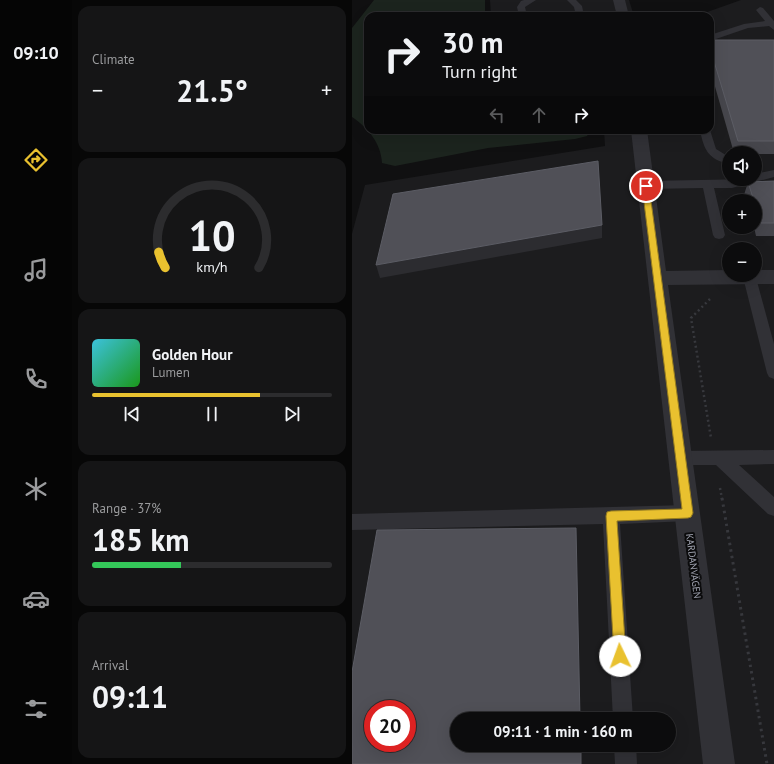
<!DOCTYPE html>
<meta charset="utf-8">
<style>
body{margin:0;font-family:"PT Sans",sans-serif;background:#151516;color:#f1f3f6;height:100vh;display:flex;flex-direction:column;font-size:15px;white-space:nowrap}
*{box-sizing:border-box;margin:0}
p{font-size:13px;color:#9a9b9d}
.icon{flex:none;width:22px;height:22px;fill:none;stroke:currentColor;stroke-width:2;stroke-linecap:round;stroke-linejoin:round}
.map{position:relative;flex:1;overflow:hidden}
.side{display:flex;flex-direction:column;gap:6px;padding:6px;background:#070707;width:280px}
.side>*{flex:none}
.hud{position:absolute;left:12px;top:12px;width:350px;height:122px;border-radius:12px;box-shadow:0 4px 16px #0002,0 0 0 1px #2c2c2e;background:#0c0c0d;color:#f1f3f6;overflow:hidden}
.fabs{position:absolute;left:370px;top:146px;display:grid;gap:8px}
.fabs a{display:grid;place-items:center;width:40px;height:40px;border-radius:50%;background:#0c0c0d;box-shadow:0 4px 16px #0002,0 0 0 1px #2c2c2e;font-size:20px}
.speed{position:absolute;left:12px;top:700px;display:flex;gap:8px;font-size:20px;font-weight:700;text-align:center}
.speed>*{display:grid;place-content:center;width:52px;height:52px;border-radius:50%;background:#0c0c0d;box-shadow:0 4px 16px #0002,0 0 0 1px #2c2c2e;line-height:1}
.speed .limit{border:6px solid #d22;background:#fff;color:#111}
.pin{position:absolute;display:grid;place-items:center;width:34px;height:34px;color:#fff;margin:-17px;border:2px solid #fff;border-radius:50%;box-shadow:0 1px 4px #0007}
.me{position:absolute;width:44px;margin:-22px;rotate:357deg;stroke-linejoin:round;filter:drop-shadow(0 0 3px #0008)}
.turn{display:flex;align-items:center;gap:14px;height:84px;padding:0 12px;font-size:18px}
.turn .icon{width:52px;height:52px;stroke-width:2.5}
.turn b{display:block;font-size:28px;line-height:34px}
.lanes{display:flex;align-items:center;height:38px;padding:0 12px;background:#0003;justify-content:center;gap:20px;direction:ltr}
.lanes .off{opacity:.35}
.big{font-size:30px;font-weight:700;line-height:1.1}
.side .card{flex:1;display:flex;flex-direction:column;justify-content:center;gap:6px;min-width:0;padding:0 14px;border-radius:12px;background:#151516}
.side .dial{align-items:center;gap:0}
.dial svg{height:104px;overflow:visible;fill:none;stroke:#2c2c2e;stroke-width:7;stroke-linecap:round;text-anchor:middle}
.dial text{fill:#f1f3f6;stroke:none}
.song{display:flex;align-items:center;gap:12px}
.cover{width:48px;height:48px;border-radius:6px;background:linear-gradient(135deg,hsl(190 70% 55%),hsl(120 70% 35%))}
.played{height:4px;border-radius:2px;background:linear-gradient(90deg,#e9c12f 70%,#2c2c2e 70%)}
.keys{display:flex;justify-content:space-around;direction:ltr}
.heat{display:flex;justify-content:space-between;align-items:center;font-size:22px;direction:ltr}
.charge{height:6px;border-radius:3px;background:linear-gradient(90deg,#34c759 37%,#2c2c2e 0)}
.trip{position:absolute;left:98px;top:712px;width:226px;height:40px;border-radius:20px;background:#0c0c0d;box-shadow:0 4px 16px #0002,0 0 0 1px #2c2c2e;font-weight:700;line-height:40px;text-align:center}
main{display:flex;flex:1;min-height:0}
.tab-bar{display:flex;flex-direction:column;width:72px;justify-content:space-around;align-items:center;background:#050505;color:#9a9b9d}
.tab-bar .icon{width:28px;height:28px}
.tab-bar .current{color:#e9c12f}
.tab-bar b{font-size:18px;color:#f1f3f6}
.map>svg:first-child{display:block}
</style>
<main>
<nav class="tab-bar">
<b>09:10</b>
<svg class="icon current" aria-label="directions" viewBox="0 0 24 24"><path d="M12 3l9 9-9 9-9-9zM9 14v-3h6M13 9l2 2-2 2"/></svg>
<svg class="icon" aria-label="music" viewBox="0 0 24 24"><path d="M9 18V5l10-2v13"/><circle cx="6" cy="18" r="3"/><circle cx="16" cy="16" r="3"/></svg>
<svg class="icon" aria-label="phone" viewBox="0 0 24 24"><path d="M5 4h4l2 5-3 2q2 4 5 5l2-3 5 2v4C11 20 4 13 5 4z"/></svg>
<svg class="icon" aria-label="climate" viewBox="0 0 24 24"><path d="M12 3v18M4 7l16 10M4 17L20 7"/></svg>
<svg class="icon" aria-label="car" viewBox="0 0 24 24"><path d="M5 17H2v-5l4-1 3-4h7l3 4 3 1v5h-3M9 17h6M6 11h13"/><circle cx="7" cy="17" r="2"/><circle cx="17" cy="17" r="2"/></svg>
<svg class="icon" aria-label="filters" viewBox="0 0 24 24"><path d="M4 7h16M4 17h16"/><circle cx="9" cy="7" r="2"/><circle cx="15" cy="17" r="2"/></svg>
</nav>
<section class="side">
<div class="card"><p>Climate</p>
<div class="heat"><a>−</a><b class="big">21.5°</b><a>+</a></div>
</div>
<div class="card dial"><svg viewBox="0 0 100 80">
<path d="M14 69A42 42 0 1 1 86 69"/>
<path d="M14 69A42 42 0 0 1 9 57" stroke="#e9c12f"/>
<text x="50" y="56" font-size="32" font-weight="700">10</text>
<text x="50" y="72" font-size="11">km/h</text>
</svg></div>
<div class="card">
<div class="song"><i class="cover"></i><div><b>Golden Hour</b><p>Lumen</p></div></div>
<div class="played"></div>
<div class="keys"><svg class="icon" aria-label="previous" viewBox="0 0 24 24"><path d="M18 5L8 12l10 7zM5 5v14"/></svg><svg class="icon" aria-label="pause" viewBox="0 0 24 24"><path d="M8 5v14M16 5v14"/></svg><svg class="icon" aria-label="next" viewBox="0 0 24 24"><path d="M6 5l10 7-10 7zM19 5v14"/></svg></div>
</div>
<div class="card"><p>Range · 37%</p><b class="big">185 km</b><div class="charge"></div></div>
<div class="card"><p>Arrival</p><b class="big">09:11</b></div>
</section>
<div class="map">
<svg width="422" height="764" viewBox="0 0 422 764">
<rect width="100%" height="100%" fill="#101011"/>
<path fill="#1c1c1e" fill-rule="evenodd" d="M 138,0 L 277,0 L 282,16 L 139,16 Z
M 389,0 L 422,0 L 422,764 L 0,764 L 0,234 L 13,185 L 253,146 L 252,130 L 358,130 L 358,16 L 344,16 ZM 377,153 L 403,153 L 403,179 L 377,179 ZM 377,201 L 403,201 L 403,227 L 377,227 ZM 377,249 L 403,249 L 403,275 L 377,275 ZM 21,709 L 55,709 L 55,743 L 21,743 ZM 105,719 L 317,719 L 317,745 L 105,745 Z"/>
<path fill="#1c241e" d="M 22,0 L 133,0 L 133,16 L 16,16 L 16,130 L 238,130 L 235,136 L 223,139 L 136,148 L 43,166 L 30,163 C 29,143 16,128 0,117 L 0,28 Z"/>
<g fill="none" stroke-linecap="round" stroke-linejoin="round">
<path stroke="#37383d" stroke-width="2.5" stroke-dasharray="2 3" stroke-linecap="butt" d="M 358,299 L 339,318 L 359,438
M 368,488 L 370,499"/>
<path stroke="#37383d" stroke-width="3" stroke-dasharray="2.5 4" stroke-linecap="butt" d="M 370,498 L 415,764"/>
<path fill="#313136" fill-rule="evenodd" d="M 172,0 L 184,0 L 173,7 L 175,16 L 167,16 L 165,7 L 169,1 Z
M 215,0 L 224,0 L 230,6 L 232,16 L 224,16 L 222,7 Z
M 408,7 L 411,8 L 422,21 L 422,30 L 417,26 L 396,28 L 358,41 L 358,35 L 392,24 L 413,21 L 404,10 Z
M 348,130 L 358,130 L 364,149 L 377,157 L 377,164 C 356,159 352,150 348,130 Z
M 422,170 L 422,177 L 380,188 L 362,188 L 373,235 L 371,238 L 367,239 L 363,238 L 361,235 L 351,188 L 294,189 L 290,188 L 288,185 L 290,182 L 294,181 L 403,179 L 403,174 Z
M 403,274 L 422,344 L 422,379 L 417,377 L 415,373 L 391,277 L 393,275 Z
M 422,450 L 422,464 L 387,465 L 422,497 L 422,516 L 416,514 L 364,465 L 328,465 L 322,463 L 320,458 L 322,453 L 328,451 Z
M 336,505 L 342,507 L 345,513 L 342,519 L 336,521 L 268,524 L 281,719 L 261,719 L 251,524 L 0,530 L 0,514 Z
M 262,745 L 284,745 L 285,764 L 263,764 Z"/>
<path fill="#313136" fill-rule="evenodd" d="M 261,0 L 273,0 L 277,16 L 265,16 Z
M 279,130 L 295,130 L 314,271 L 377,270 L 377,275 L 403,275 L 403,270 L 422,270 L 422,284 L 316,285 L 383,764 L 351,764 Z"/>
</g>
<path fill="#46464c" d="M 358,40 L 422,40 L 422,154 L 403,154 L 403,153 L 382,153 L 358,69 Z
M 422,181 L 422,236 L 404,236 L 402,227 L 403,227 L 403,201 L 394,201 L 392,195 L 396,182 Z"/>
<path fill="#2c2c30" d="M 250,225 L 250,238 L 28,278 L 24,265 Z"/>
<path fill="#505057" stroke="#5c5d65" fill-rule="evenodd" d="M 358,40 L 422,40 L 422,141 L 386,141 L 358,48 Z
M 246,161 L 250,225 L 24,265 L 41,194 Z
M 422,181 L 422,223 L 409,223 L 403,203 L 403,201 L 402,201 L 396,182 Z
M 224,528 L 228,719 L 105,719 L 105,745 L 229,745 L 229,764 L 0,764 L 0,672 L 25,530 ZM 21,709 L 55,709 L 55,743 L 21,743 Z"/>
<path fill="#e9c12f" stroke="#977d1f" d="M 294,183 L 297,186 L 341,513 L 339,517 L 336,518 L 265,521 L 274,656 L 272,661 L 268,663 L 263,661 L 262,656 L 254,516 L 255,512 L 259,511 L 330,509 L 290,186 Z"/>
<g text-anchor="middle" stroke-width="4" stroke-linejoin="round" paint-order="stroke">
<g font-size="10" fill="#a1a4b1" stroke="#0b0b0c">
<text transform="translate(342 566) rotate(83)" y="4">KARDANVÄGEN</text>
</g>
</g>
</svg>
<div class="fabs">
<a><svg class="icon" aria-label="sound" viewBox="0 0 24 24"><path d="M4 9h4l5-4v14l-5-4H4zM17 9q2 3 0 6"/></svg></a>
<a>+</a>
<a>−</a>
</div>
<div class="speed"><div class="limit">20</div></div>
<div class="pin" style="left:294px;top:186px;background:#d93025"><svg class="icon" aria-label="arrive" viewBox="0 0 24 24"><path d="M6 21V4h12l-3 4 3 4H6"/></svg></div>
<svg class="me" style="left:268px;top:656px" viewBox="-20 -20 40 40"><circle r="19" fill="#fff"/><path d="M0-13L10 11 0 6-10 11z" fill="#e9c12f"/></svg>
<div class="trip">09:11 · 1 min · 160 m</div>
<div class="hud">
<div class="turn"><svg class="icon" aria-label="right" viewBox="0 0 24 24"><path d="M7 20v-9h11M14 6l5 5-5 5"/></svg><div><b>30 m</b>Turn right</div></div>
<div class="lanes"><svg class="icon off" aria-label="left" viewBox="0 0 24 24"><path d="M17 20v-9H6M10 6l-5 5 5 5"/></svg><svg class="icon off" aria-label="ahead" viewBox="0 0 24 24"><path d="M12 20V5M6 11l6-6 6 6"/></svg><svg class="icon" aria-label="right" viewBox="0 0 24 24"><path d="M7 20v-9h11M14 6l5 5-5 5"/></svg></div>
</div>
</div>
</main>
